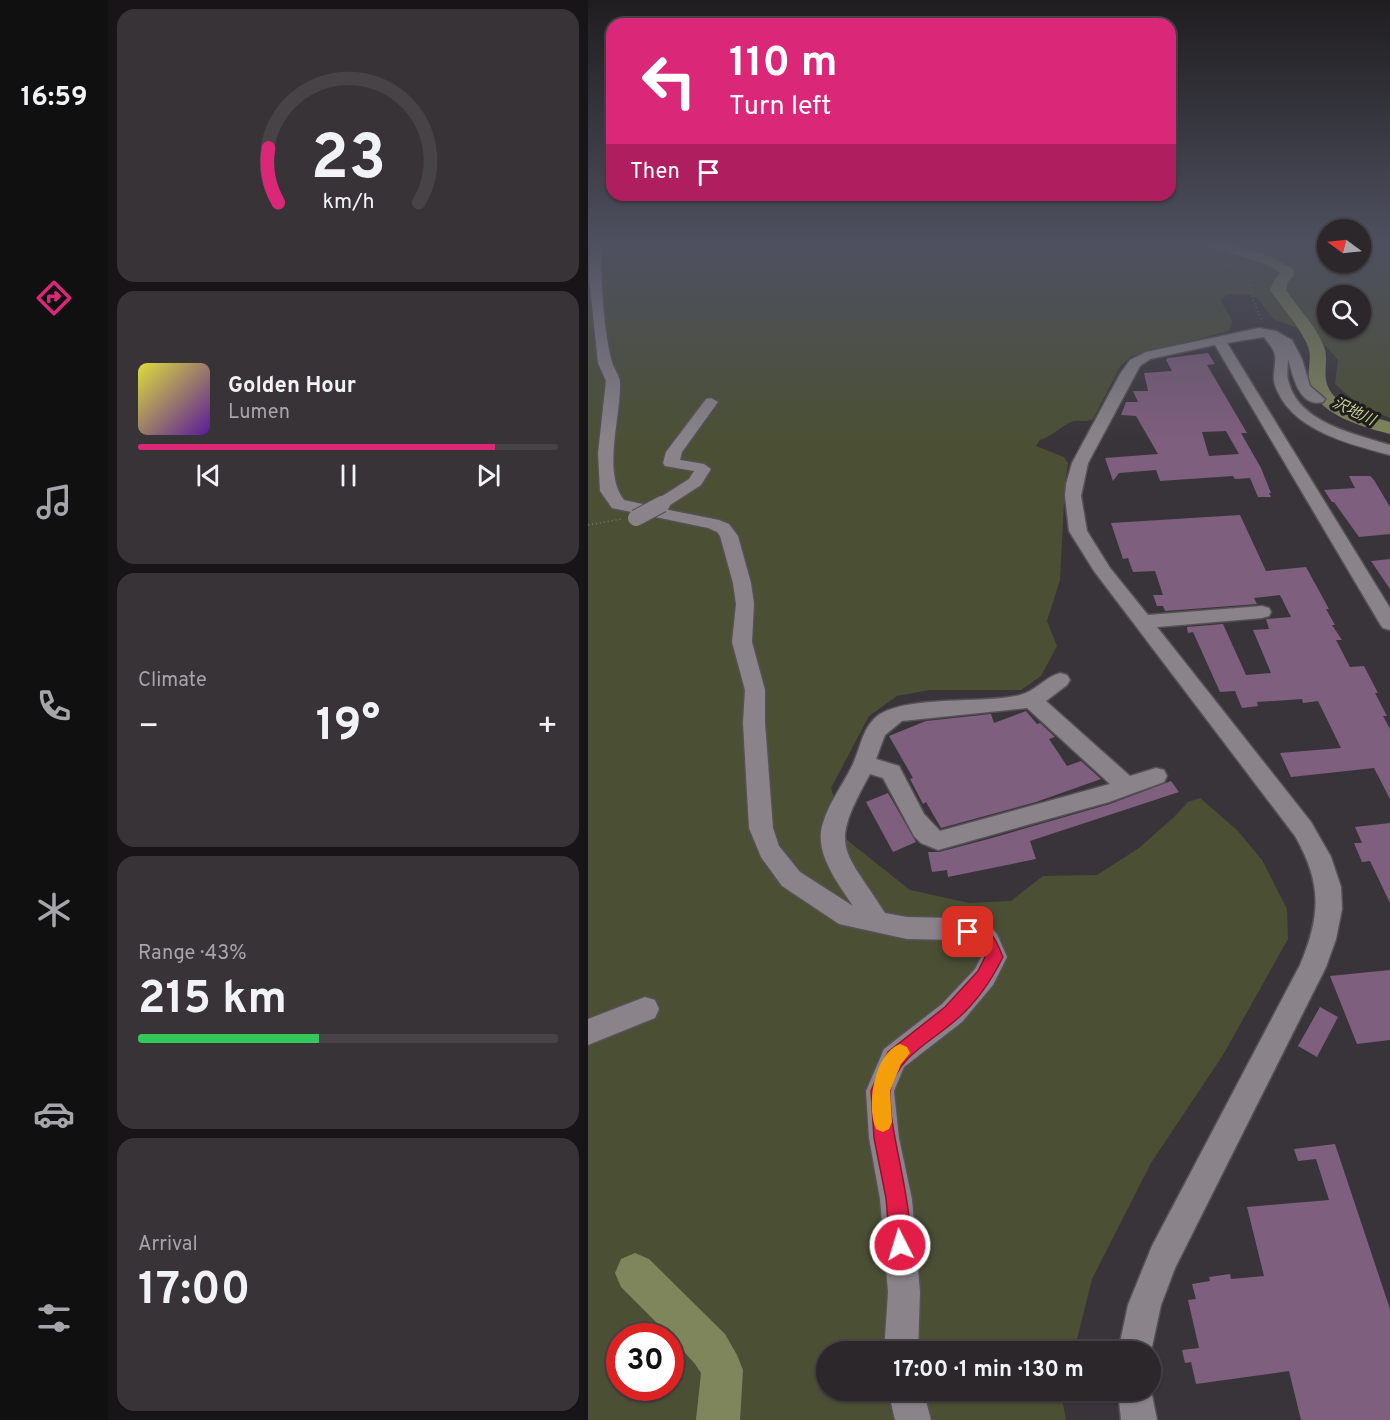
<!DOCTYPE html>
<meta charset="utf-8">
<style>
body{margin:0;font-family:Overpass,"Noto Sans JP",sans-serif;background:#373337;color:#f1f3f6;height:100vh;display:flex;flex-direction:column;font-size:22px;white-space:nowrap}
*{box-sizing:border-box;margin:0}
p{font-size:20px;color:#a6a5a9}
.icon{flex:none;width:33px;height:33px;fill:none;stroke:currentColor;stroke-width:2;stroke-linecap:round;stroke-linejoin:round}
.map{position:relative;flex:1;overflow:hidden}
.panel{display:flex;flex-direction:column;gap:9px;padding:9px;background:#181518;width:480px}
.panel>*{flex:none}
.banner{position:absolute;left:18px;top:18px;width:570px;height:183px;border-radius:18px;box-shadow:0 2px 4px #0004,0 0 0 2px #474447;background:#db2777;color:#fff;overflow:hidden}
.needle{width:39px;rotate:285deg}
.controls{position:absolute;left:729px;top:219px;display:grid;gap:12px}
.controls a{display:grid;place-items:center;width:54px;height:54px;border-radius:50%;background:#2b272b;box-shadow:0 2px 4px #0004,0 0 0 2px #474447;font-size:30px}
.speed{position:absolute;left:18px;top:1323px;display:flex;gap:12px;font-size:30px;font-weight:700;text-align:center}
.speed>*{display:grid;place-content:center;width:78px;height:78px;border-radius:50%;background:#2b272b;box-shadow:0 2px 4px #0004,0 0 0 2px #474447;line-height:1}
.speed .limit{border:9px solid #d22;background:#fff;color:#111}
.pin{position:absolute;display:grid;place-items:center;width:51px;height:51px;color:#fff;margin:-26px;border-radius:12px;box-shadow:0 3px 9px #0006}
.me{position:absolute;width:66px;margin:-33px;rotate:355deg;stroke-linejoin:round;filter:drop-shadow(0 0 4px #0008)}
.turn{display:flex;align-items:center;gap:21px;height:126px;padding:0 24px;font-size:27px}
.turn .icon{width:78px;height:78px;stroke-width:2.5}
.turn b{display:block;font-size:42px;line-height:51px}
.then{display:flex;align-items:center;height:57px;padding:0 24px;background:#0003;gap:12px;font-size:22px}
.big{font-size:45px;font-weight:700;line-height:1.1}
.panel .widget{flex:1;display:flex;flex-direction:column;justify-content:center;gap:9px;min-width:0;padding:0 21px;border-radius:18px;background:#373337}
.panel .dial{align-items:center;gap:0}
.dial svg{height:156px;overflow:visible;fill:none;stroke:#474447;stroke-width:7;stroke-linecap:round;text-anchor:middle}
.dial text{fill:#f1f3f6;stroke:none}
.song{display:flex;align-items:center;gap:18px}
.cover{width:72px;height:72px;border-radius:9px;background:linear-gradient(135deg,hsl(60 70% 55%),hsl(270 70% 35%))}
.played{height:6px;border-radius:3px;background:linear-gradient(90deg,#db2777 85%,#474447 85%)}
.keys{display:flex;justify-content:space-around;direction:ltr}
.heat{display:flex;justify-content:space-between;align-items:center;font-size:33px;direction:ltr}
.charge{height:9px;border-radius:4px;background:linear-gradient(90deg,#34c759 43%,#474447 0)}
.trip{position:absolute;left:228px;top:1341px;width:345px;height:60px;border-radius:30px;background:#2b272b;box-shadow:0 2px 4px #0004,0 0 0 2px #474447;font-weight:700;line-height:60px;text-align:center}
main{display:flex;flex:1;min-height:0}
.dock{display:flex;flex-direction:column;width:108px;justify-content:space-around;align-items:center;background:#111011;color:#a6a5a9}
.dock .icon{width:42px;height:42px}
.dock .current{color:#db2777}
.dock b{font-size:27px;color:#f1f3f6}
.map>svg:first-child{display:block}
</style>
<main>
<nav class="dock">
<b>16:59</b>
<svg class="icon current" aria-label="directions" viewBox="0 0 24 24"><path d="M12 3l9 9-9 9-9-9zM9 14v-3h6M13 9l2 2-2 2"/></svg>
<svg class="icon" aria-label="music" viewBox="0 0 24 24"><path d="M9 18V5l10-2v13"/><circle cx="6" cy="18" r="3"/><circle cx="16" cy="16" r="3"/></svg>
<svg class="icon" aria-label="phone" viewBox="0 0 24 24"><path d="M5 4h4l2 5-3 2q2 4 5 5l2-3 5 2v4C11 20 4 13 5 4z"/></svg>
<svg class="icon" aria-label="climate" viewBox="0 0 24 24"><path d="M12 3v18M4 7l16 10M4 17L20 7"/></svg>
<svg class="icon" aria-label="car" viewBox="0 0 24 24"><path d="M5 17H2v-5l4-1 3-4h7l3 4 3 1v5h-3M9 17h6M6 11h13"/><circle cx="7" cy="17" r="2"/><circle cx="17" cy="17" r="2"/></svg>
<svg class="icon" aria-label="filters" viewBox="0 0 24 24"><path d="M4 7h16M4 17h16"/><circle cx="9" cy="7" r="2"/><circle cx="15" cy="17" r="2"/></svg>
</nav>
<section class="panel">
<div class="widget dial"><svg viewBox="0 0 100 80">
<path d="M14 69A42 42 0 1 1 86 69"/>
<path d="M14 69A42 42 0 0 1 9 41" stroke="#db2777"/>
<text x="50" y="56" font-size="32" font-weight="700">23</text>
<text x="50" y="72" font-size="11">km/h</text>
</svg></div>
<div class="widget">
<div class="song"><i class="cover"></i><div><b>Golden Hour</b><p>Lumen</p></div></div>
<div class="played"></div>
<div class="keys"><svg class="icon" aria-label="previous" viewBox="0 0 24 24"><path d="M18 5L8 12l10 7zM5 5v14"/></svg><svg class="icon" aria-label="pause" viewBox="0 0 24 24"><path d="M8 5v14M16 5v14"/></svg><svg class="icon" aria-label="next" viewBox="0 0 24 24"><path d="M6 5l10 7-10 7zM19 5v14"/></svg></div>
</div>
<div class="widget"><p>Climate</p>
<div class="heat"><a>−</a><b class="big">19°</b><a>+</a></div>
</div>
<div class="widget"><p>Range · 43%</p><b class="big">215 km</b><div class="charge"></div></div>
<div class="widget"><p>Arrival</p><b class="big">17:00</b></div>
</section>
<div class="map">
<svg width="802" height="1420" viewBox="0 0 802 1420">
<rect width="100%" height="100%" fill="#393439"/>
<path fill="#4b5035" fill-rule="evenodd" d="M 0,243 L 739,243 L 740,262 L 772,262 L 773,243 L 802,243 L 802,418 L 771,405 L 747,384 L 750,360 L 728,335 L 685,319 L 670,298 L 658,294 L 641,294 L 632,299 L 644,321 L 641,331 L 544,356 L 533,365 L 505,419 C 497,423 493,420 486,421 C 475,424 465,436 452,440 L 448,446 L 476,457 L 480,463 L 477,483 L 472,580 L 459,621 L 469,646 L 453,676 L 433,690 L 341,690 L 309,696 L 281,716 L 243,788 L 259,840 L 322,890 L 381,903 L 423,901 L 455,876 L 509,875 L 551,848 L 586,817 L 600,802 L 612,798 L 649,830 L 674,860 L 699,909 L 700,939 L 635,1055 L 563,1163 L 504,1279 L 486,1351 L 238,1352 L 238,1390 L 476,1391 L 474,1398 L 478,1420 L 0,1420 ZM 740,296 L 772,296 L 772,328 L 740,328 ZM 32,1336 L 82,1336 L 82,1388 L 32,1388 Z"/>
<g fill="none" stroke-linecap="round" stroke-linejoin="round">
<path fill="#7f865b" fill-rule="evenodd" d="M 617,243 C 647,242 680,253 705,269 L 706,275 L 700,282 L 698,290 C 710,308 726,324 735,344 C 741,357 736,367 738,380 C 742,406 781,416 802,422 L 802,434 C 775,427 725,414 721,380 C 719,367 725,357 719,344 C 710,324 694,308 682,290 L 686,280 L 692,273 L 680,265 L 619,246 Z
M 47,1253 L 61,1259 L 137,1334 L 149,1355 L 155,1370 L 152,1420 L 108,1420 L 113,1373 L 107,1364 L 82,1336 L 33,1287 L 27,1273 L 33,1259 Z"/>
</g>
<path fill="#7f5f7e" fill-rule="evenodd" d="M 620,353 L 627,364 L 619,365 L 659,433 L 653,433 L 673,468 L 683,493 L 681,493 L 683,497 L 670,497 L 662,478 L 647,479 L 645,476 L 572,481 L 568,470 L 531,473 L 525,481 L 517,458 L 570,454 L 548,416 L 533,415 L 538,402 L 550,402 L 545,391 L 560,391 L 556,373 L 584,371 L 578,360 L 580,358 ZM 638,431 L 651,454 L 621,456 L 614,432 Z
M 761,476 L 782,476 L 786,480 L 802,507 L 802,534 L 771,537 L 746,502 L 744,502 L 736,490 L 767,488 Z
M 652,515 L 678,571 L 718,567 L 741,609 L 738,609 L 747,625 L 744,625 L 754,640 L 748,640 L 762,667 L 776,666 L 790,693 L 787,693 L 799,716 L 795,716 L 802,729 L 802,799 L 786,768 L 703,777 L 692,753 L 753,748 L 730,701 L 715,703 L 714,699 L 669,702 L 670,706 L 654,708 L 647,691 L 632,692 L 605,632 L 600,633 L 599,627 L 635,624 L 658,675 L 683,673 L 665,630 L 681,629 L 678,619 L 703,617 L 692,595 L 666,598 L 669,604 L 577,611 L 575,606 L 569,606 L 565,595 L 575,595 L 567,571 L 545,572 L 540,558 L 535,559 L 523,523 Z
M 802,559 L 802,589 L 783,561 Z
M 438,711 L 449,724 L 452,723 L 467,737 L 461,739 L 479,766 L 493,761 L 513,779 L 448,802 L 353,828 L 338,802 L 335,804 L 322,779 L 325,778 L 301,736 L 338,721 L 403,714 L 406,723 Z
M 583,781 L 591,792 L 442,841 L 448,859 L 360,877 L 359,870 L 344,872 L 340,852 L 351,852 L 404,838 L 522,804 Z
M 300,793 L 328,842 L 305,852 L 278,802 Z
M 802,823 L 802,903 L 782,861 L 774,862 L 766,843 L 774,843 L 767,827 Z
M 802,970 L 802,1040 L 769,1044 L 742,976 Z
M 732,1007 L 750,1017 L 729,1057 L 710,1046 Z
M 747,1144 L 802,1309 L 802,1420 L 713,1420 L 701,1371 L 608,1384 L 603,1362 L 597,1363 L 594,1350 L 611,1348 L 600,1300 L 608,1299 L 604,1284 L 622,1281 L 621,1277 L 642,1274 L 643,1279 L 676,1276 L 659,1207 L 741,1200 L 728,1159 L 710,1161 L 706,1149 Z"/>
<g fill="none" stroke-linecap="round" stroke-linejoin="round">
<g stroke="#555155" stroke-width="3">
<path id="minor" d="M 1,243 L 13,243 C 13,278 15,328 24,362 C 26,369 32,376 32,383 C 33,417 14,472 36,500 L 68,507 L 66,504 L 68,500 L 101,479 L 106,471 L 77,466 L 75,463 L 78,452 L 118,399 L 123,398 L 130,402 L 94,452 L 92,460 L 116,464 L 123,469 L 113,485 L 76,509 L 131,520 L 141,524 L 150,536 L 163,583 L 166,604 L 164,642 L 177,690 L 177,723 L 185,828 L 191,846 L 212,872 L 265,906 C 250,883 225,852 235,823 C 241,802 255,785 264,766 C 273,748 274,726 292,714 C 324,695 395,704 432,695 C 448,691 457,677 472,673 L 479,675 L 482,680 L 479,685 L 458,701 L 542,776 L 568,768 L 576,770 L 579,776 L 576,782 L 521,802 L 350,850 L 333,843 L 326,836 L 295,778 L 282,774 C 240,850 255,846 297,913 L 319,917 L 367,918 L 402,926 L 409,934 L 419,957 L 405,985 L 374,1022 L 316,1067 L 306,1091 L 311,1138 L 324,1199 L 332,1292 L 330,1352 L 296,1352 L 300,1292 L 292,1199 L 281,1138 L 278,1091 L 296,1049 L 354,1004 L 387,969 L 393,957 L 385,944 L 367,940 L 319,939 L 251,924 L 194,886 L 173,857 L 161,828 L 155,723 L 157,690 L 144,642 L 148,604 L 145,583 L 132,536 L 129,532 L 120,528 L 24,508 L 12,491 L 10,453 L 18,381 L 10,363 L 1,278 ZM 439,708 L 522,784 L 352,831 L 336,814 L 311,766 L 288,759 L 297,735 L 314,721 Z
M 671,328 L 688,331 L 704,340 L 714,359 L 722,386 L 737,399 L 735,402 C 711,408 705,376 700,359 C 700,367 698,375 701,383 C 712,423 767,434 802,445 L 802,455 C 761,444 702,430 687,385 C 683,374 690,362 686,352 C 684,347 679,341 676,337 L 639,343 L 802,608 L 802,630 L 795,628 L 792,624 L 627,345 L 562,359 L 552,366 L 500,463 L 493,496 L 499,531 L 522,568 L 560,615 L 674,606 L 681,608 L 683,612 L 681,616 L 674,618 L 569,627 L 723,822 L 743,857 L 753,887 L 754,909 L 748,939 L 738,967 L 587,1268 L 573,1305 L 562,1356 L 562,1352 L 530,1352 L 540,1305 L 564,1246 L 712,965 C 733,915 734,883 707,836 L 506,571 L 481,531 L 477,496 L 478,484 L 484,463 L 532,374 L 542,360 L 558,352 Z
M 57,997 L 67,1000 L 71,1009 L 67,1018 L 0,1045 L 0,1019 Z
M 562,1385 L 569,1420 L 533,1420 L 530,1390 L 562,1390 Z
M 300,1390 L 335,1390 L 343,1420 L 307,1420 Z"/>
</g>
<path stroke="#797479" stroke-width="1.5" stroke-dasharray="1 3" stroke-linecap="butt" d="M 575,243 L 630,260 L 658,274 L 662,280 L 665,300 L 674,321
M 0,525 L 33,519"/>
<use href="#minor" fill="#8a848a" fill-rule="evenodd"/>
<g stroke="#555155" stroke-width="18" stroke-linecap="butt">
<path id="minor-bridge" d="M 48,518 L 74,504"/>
</g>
<use href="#minor-bridge" stroke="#8a848a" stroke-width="16"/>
</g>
<linearGradient id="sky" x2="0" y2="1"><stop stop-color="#1f1d1f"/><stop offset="0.55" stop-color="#4e505f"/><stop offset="1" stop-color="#4e505f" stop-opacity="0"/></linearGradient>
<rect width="802" height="442" fill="url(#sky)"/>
<path fill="#e11d48" stroke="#92132f" stroke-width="1.5" d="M 380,924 C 404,929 406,935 415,957 C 403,981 389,1002 369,1019 C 345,1041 309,1056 302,1091 C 301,1097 303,1106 303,1113 C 306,1145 330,1228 319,1253 L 312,1256 L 305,1253 L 302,1245 L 298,1198 L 286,1138 L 283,1091 L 300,1052 L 357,1007 L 390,971 L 397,957 L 388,940 L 374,937 L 371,932 L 374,926 Z"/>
<path fill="#f59e0b" d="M 312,1044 L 319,1047 L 322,1053 L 313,1064 L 302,1091 L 304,1122 L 301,1129 L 295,1132 L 288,1129 C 278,1105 286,1054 312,1044 Z"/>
<g text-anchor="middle" stroke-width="6" stroke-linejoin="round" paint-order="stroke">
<g font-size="15" font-style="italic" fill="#c8d28d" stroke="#1f1d1f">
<text transform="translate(766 411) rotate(26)" y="5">沢地川</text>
</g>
</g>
</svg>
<div class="controls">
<a><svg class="needle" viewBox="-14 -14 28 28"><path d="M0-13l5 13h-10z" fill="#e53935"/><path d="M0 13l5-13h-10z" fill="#a6a5a9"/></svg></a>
<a><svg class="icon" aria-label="search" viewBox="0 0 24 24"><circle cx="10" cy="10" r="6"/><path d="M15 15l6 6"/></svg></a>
</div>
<div class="speed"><div class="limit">30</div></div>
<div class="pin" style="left:380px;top:932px;background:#d93025"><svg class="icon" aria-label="arrive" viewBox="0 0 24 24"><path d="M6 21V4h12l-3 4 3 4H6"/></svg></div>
<svg class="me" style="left:312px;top:1245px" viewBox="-20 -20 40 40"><circle r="17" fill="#e11d48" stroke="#fff" stroke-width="3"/><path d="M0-11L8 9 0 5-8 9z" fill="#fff"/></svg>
<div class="trip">17:00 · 1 min · 130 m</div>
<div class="banner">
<div class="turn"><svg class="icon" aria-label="left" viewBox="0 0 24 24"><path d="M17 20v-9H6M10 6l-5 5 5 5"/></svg><div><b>110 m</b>Turn left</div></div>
<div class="then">Then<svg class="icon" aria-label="arrive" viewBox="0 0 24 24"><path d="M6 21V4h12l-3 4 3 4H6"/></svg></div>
</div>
</div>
</main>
